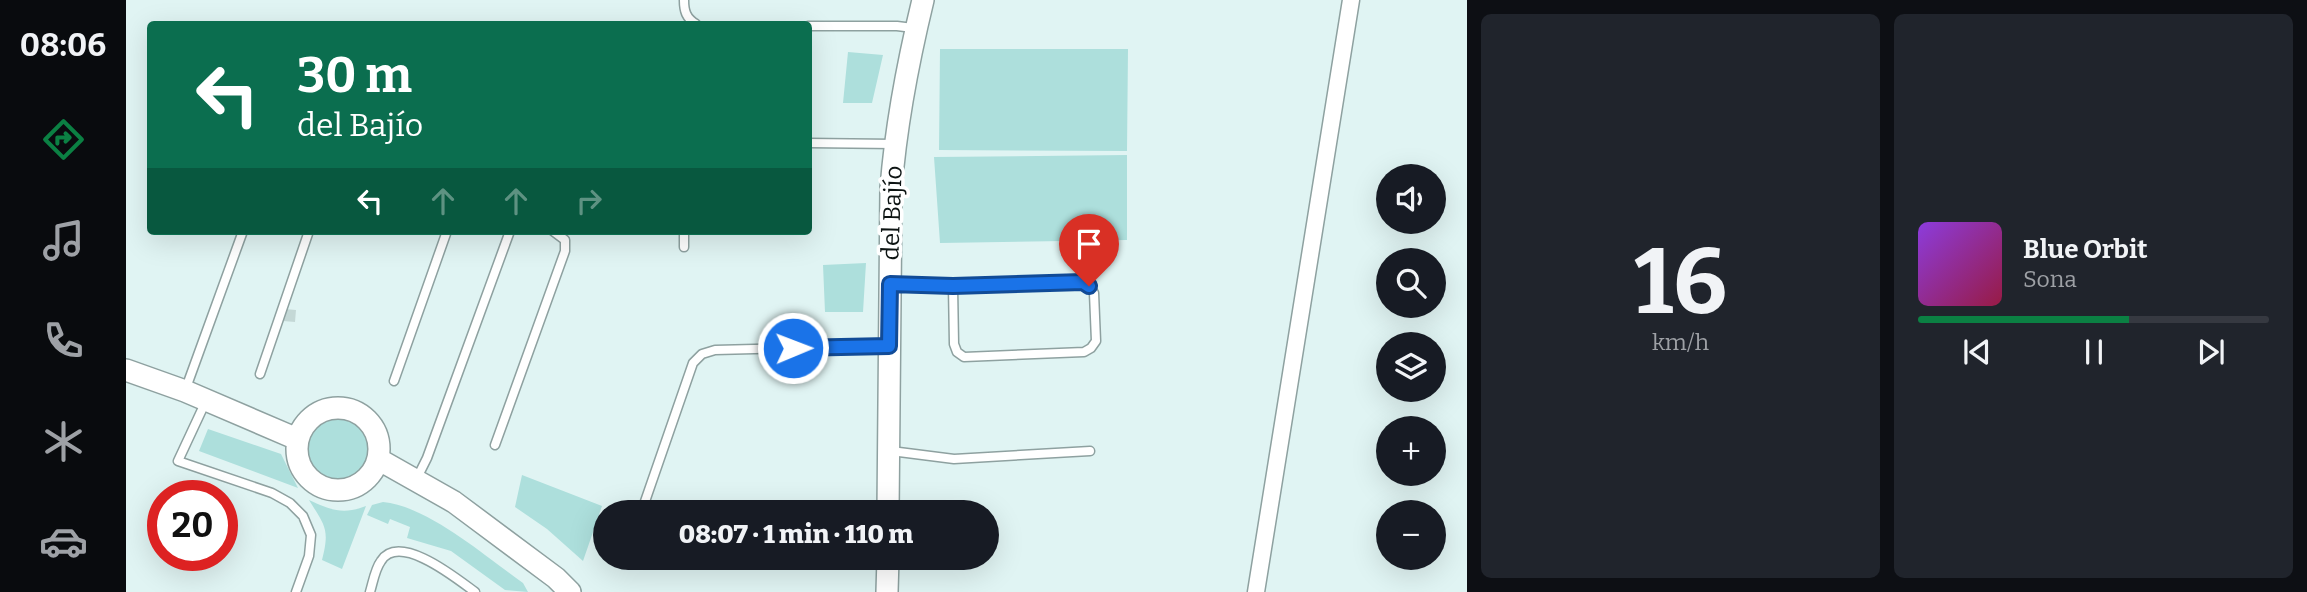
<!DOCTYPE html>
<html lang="es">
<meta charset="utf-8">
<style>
body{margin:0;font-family:Bitter,serif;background:#20242c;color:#f1f3f6;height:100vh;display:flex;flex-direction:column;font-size:26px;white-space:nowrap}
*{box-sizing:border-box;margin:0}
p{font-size:23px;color:#9ea1a6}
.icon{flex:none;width:38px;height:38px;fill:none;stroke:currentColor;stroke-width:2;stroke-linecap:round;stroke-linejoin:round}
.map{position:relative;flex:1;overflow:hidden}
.side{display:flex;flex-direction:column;gap:14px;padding:14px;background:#0d0f14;width:840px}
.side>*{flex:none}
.hud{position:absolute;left:21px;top:21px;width:665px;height:214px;border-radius:7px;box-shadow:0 7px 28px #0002;background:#0b6e4f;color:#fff;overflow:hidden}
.buttons{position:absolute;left:1250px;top:164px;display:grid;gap:14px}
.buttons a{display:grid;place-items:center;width:70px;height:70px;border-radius:50%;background:#171b24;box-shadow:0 7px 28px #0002;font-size:35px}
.speed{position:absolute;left:21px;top:480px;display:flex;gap:14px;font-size:35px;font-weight:700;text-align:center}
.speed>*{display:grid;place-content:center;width:91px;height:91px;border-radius:50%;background:#171b24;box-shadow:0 7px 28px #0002;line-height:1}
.speed .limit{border:10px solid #d22;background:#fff;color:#111}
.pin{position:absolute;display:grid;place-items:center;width:60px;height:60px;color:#fff;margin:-72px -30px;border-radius:50% 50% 50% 0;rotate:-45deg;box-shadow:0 0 7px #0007}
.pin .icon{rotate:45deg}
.me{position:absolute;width:77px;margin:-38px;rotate:89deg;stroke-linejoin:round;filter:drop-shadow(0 0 5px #0008)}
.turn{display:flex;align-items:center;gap:24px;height:147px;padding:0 35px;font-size:32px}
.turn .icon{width:91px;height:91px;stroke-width:2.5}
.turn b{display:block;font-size:49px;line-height:60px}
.lanes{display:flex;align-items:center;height:66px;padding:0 35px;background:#0003;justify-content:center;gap:35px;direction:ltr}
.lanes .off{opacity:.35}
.side .card{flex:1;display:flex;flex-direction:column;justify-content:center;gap:10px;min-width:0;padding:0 24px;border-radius:10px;background:#20242c}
.side .dial{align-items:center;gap:0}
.dial b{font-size:91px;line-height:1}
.song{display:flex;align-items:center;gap:21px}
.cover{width:84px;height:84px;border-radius:10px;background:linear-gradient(135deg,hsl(270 70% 55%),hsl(340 70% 35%))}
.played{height:7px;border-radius:4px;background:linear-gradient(90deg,#0b8043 60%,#363941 60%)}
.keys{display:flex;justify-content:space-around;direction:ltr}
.side .tiles{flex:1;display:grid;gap:14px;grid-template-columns:repeat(2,1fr)}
.trip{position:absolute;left:467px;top:500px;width:406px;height:70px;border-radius:35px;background:#171b24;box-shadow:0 7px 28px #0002;font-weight:800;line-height:70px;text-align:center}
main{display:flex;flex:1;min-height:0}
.dock{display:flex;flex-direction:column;width:126px;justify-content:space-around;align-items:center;background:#090b0e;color:#9ea1a6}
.dock .icon{width:49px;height:49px}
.dock .active{color:#0b8043}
.dock b{font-size:32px;color:#f1f3f6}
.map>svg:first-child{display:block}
</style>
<main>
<nav class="dock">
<b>08:06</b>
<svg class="icon active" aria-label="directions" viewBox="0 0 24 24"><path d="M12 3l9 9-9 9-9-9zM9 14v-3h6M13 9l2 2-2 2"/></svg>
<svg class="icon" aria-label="music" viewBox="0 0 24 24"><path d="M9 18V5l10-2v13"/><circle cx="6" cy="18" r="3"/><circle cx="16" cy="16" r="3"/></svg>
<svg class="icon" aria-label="phone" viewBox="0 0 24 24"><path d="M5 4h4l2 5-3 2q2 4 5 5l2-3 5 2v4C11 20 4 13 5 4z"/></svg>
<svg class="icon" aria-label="climate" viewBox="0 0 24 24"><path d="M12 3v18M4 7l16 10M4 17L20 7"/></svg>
<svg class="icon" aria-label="car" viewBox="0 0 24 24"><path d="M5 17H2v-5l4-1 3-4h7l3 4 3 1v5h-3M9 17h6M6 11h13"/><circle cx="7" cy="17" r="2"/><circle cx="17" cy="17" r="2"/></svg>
</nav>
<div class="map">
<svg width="1341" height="592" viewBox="0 0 1341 592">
<rect width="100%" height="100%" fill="#e0f4f3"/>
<path fill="#addfdc" d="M 814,49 L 1002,49 L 1001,151 L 813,150 Z
M 722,52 L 757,55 L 746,103 L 717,103 Z
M 1001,155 L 1001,240 L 814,243 L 808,157 Z
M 740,263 L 737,312 L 699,312 L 697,265 Z
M180 448a32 32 0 1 1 64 0a32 32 0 1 1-64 0Z
M 82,429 L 155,454 L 172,488 L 73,451 Z
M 396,475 L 476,506 L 457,561 L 421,529 L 389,507 Z
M 183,500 C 205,510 217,515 240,506 L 216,569 L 196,560 C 204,529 199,526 183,500 Z
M 257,502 C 302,506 360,557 397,583 L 402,592 L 379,590 L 325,551 L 281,538 L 284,527 L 264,519 L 262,524 L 241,515 L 246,505 Z"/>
<path fill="#c4d8d6" d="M 159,309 L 170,310 L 169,322 L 157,321 Z"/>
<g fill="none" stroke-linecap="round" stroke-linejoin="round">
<g stroke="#8ea1a0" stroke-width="11">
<path id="service" d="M 558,0 C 558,11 560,18 570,24
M 682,26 L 771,26 L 787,28
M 682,143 L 769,144
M 558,247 L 558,231
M 764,284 L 827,286 L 957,282 L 963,286 L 968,293 L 970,341 L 965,348 L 958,352 L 838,357 L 831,352 L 828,344 L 827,286
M 134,374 L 183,231
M 268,381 L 321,231
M 60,388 L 117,231
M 80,401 L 52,461 L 146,493 L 164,503 L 177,516 L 185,535 L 183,556 L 170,592
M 369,445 L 439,251 L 439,240 L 427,231
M 765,451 L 828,459 L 964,451
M 290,480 L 301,458 L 384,231
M 515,513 L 567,363 L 576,354 L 589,350 L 761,346
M 497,564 L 499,558
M 244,592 C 247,582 249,569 255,561 C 273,532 330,578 349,592"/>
</g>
<g stroke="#8ea1a0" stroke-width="19">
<path id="minor" d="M 1130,592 L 1225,0"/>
</g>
<g stroke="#8ea1a0" stroke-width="24">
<path id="tertiary" d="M 0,370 L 59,391 L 171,439
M171 449a41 41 0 1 1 82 0a41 41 0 1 1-82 0Z
M 252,459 L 328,502 L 430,578 L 444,592
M 762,513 L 765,188 C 770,124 782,62 797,0
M 761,592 L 762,558"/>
</g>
<use href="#service" stroke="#fff" stroke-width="8"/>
<use href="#minor" stroke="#fff" stroke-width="16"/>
<use href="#tertiary" stroke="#fff" stroke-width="21"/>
</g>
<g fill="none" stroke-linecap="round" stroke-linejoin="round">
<g stroke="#114b97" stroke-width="18">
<path id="route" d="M 667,348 L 763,346 L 764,284 L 827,286 L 957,282 L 963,286"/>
</g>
<use href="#route" stroke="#1a73e8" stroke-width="12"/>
</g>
<g text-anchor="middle" stroke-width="7" stroke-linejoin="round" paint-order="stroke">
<g font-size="24" fill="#0d1413" stroke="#fff">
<text transform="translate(766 213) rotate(-88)" y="8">del Bajío</text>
</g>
</g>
</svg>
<div class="buttons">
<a><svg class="icon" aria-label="sound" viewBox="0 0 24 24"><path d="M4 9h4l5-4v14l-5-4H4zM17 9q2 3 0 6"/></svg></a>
<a><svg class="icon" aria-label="search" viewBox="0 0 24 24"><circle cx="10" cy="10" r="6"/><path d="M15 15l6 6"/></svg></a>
<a><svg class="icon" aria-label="layers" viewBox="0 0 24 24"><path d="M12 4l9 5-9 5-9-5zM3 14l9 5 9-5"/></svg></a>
<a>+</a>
<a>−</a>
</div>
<div class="speed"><div class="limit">20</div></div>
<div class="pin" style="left:963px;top:286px;background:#d93025"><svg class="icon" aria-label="arrive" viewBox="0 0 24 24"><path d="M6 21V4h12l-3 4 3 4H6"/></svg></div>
<svg class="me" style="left:667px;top:348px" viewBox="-20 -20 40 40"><circle r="17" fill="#1a73e8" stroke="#fff" stroke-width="3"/><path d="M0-11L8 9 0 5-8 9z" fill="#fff"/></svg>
<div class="trip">08:07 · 1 min · 110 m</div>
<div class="hud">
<div class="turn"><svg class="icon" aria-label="left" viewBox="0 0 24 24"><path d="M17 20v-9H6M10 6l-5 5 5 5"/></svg><div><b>30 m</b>del Bajío</div></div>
<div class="lanes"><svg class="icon" aria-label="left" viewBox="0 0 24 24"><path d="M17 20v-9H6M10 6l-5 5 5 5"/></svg><svg class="icon off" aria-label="ahead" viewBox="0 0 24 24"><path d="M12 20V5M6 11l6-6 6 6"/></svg><svg class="icon off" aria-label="ahead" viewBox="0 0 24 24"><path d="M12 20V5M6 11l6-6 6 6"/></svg><svg class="icon off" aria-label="right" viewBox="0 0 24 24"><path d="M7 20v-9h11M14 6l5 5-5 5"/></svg></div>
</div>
</div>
<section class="side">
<div class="tiles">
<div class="card dial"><b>16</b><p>km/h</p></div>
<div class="card">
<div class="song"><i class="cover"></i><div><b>Blue Orbit</b><p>Sona</p></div></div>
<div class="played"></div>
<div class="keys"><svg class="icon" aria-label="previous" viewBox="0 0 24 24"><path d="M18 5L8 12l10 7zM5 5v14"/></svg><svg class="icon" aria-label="pause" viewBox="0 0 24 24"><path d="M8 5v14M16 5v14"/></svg><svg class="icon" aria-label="next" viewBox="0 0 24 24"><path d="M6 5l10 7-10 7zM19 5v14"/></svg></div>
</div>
</div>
</section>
</main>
